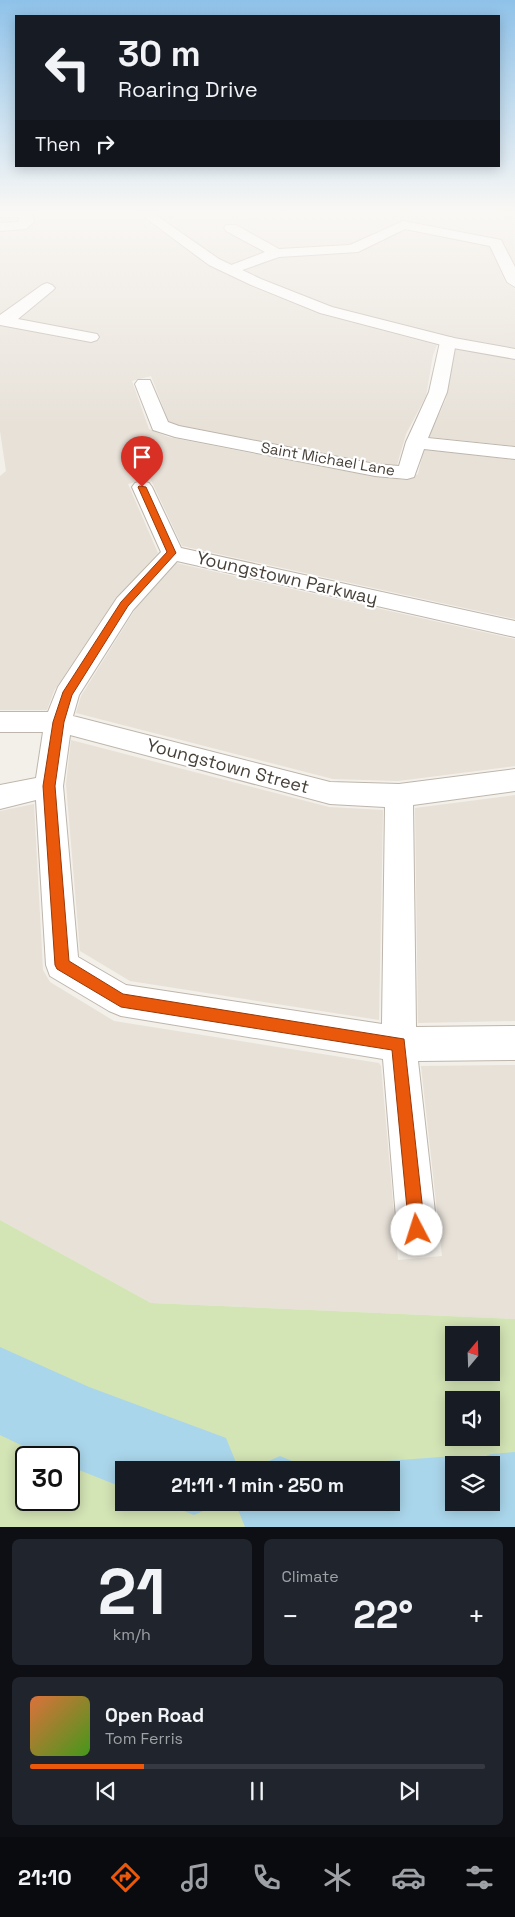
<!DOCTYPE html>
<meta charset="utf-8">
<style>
body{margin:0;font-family:"Space Grotesk",sans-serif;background:#20242c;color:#f1f3f6;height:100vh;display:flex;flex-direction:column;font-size:19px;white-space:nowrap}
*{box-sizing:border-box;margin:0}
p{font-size:16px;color:#9ea1a6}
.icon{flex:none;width:28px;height:28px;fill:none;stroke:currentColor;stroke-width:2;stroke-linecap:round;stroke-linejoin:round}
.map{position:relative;height:1527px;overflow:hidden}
.side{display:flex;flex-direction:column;gap:12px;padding:12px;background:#0d0f14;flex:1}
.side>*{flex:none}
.top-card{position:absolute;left:15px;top:15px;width:485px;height:152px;border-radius:0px;box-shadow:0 2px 12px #0003;background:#171b24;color:#f1f3f6;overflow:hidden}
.needle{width:32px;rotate:19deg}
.buttons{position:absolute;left:445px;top:1326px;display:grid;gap:10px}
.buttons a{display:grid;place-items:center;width:55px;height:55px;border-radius:0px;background:#171b24;box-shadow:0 2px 12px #0003;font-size:25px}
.speed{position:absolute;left:15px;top:1446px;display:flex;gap:10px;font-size:25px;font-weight:700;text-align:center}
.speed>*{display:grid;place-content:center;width:65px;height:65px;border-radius:50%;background:#171b24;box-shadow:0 2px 12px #0003;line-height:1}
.speed .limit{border:2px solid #111;border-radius:8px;background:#fff;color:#111}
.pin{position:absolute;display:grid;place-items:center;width:42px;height:42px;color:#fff;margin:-51px -21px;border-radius:50% 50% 50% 0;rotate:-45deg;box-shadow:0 0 5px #0007}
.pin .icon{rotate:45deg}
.me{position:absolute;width:55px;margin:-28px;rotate:355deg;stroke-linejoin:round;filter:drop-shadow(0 0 4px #0008)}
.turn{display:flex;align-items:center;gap:18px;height:105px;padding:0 20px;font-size:22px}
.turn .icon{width:65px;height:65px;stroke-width:2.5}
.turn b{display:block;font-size:35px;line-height:42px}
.then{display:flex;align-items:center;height:48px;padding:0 20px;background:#0003;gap:10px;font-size:19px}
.big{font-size:38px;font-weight:700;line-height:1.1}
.side .card{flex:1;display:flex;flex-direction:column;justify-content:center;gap:8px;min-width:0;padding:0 18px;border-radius:8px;background:#20242c}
.side .dial{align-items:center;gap:0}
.dial b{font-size:65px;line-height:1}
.song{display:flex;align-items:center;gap:15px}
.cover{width:60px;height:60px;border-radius:8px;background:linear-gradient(135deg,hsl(20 70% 55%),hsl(100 70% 35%))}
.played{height:5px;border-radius:2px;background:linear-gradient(90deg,#ea580c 25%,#363941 25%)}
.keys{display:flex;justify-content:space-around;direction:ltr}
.heat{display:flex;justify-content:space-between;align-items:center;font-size:28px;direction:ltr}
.side .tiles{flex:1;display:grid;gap:12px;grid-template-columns:1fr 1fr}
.card:last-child{grid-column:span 2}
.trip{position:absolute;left:115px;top:1461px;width:285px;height:50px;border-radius:0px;background:#171b24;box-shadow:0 2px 12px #0003;font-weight:700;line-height:50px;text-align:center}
.menu{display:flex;height:80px;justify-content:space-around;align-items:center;background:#090b0e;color:#9ea1a6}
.menu .icon{width:35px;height:35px}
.menu .on{color:#ea580c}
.menu b{font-size:22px;color:#f1f3f6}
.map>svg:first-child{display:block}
</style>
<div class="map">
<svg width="515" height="1527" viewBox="0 0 515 1527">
<rect width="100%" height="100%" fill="#f3efe9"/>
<path fill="#e7e1d8" d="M 0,211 L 132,211 L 207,264 L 250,286 L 320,314 L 437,345 L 433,355 L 426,396 L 406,434 L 397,465 L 377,463 L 180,426 L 169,422 L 151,376 L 132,381 L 149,429 L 168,437 L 371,476 L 405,480 L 418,474 L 424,449 L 515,460 L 515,619 L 182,546 L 150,478 L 128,484 L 158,553 L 113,602 L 54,691 L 47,710 L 0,710 L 0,476 L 6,471 L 0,431 Z
M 151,211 L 274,211 L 284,215 L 328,211 L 514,211 L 515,266 L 504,243 L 498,240 L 406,222 L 397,223 L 349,245 L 280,250 L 232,223 L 221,228 L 265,253 L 232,265 L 220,259 Z
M 405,229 L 489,245 L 505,282 L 515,289 L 515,349 L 450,337 L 331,307 L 243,270 L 280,257 L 359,251 Z
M 455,349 L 515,359 L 515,446 L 429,437 L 446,399 Z
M 176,563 L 515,639 L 515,766 L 398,781 L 333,779 L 76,713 L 81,696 L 136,608 Z
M 71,740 L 329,807 L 383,810 L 379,1020 L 130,981 L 80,951 L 66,784 Z
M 515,795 L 515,1021 L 418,1023 L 415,808 Z
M 34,804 L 43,970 L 50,982 L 114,1021 L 379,1063 L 381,1066 L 398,1260 L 442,1256 L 421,1066 L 515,1065 L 515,1319 L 151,1303 L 0,1220 L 0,811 Z"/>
<path fill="#d3e4b5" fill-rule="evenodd" d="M 0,1220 L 151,1303 L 515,1319 L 515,1527 L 0,1527 ZM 454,1335 L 491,1335 L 491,1372 L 454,1372 ZM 454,1400 L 491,1400 L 491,1438 L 454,1438 ZM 26,1458 L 69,1458 L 69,1500 L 26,1500 ZM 454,1465 L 491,1465 L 491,1502 L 454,1502 ZM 124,1470 L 391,1470 L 391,1502 L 124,1502 Z"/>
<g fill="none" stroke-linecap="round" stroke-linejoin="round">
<path fill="#aad6eb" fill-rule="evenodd" d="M 0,1347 L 89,1387 L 226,1438 L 239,1470 L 124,1470 L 124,1488 L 69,1466 L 69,1458 L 48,1458 L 0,1435 Z
M 515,1452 L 515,1527 L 245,1527 L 235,1502 L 391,1502 L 391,1470 L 248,1470 L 280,1456 L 306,1467 L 454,1456 L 469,1463 L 491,1454 ZM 454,1465 L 491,1465 L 491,1502 L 454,1502 Z
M 162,1502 L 224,1502 L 194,1515 Z"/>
<g stroke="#beb6ac" stroke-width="2">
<path id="minor" d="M 0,211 L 32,211 L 34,222 L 26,229 L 0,231 L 0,223 L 18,222 L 20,217 L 0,217 Z
M 403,221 L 501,240 L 515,267 L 515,287 L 507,282 L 490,246 L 405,229 L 358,252 L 279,257 L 231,274 L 224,270 L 226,267 L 265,252 L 226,231 L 224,228 L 226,225 L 236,225 L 279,249 L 350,245 Z
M 47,283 L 52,285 L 55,288 L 52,291 L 18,319 L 97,334 L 99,337 L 97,340 L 91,342 L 0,325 L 0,315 L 42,285 Z
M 448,337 L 454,338 L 456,342 L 447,392 L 428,438 L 515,447 L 515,459 L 424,449 L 414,477 L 407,479 L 375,476 L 175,437 L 153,430 L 135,384 L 138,380 L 150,380 L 168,422 L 179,426 L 375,464 L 399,466 L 406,442 L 429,392 L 440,342 L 442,338 Z
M 142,481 L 149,483 L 152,487 L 181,548 L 515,621 L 515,637 L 177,561 L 133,610 L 79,695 L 73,716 L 330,782 L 399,784 L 515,769 L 515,791 L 413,805 L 416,1027 L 515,1026 L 515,1060 L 418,1061 L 437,1230 L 431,1244 L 417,1250 L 403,1244 L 397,1230 L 383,1059 L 121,1016 L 109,1011 L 50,976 L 46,965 L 36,800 L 0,809 L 0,785 L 36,778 L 43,732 L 0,732 L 0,712 L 48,712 L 58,687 L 117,598 L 161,552 L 132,487 L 135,483 ZM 70,735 L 330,804 L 385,807 L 382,1024 L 126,985 L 78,957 L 63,786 Z"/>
</g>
<g stroke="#beb6ac" stroke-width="2">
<path id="tertiary" d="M 136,211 L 150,211 L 219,259 L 261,279 L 332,307 L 454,338 L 515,349 L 515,359 L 453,348 L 320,313 L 251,285 L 209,265 Z"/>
</g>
<use href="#minor" fill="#fff" fill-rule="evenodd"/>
<use href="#tertiary" fill="#fff" fill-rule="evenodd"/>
</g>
<linearGradient id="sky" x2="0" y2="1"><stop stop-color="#8fc2e9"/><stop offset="0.5" stop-color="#faf8f5"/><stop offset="1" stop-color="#faf8f5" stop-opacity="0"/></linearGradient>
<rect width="515" height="425" fill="url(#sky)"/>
<path fill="#ea580c" stroke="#983908" d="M 139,486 L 146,487 L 176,553 L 128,606 L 72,695 L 64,722 L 55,786 L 69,961 L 123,994 L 404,1039 L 425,1230 L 423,1236 L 417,1238 L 411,1236 L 409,1230 L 392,1050 L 121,1007 L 57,969 L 55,965 L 43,786 L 53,722 L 63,692 L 121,602 L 167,552 L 138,487 Z"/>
<g text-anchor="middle" stroke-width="4.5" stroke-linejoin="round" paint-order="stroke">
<g font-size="15" fill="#464038" stroke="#fff">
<text transform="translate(328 459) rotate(10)" y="5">Saint Michael Lane</text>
</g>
<g font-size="18" fill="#464038" stroke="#fff">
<text transform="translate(287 578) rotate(13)" y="6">Youngstown Parkway</text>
<text transform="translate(228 766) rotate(15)" y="6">Youngstown Street</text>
</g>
</g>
</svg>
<div class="buttons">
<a><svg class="needle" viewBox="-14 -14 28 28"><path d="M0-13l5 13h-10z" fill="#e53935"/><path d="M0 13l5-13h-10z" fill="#9ea1a6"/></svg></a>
<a><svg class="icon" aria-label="sound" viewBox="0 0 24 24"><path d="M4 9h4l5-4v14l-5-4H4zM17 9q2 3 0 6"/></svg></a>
<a><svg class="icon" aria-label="layers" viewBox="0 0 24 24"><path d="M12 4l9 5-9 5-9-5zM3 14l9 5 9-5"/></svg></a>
</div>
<div class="speed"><div class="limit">30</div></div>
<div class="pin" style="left:142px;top:487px;background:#d93025"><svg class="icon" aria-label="arrive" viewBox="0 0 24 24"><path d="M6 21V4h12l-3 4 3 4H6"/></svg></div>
<svg class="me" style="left:417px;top:1230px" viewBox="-20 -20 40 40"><circle r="19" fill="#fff"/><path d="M0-13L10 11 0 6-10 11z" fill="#ea580c"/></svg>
<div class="trip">21:11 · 1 min · 250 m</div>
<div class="top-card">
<div class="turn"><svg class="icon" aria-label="left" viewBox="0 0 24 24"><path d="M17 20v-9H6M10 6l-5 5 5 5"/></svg><div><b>30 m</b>Roaring Drive</div></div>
<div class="then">Then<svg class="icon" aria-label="right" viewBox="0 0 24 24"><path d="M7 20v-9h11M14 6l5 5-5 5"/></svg></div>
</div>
</div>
<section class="side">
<div class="tiles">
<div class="card dial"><b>21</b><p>km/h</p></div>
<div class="card"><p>Climate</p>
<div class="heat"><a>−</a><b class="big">22°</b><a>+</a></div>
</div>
<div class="card">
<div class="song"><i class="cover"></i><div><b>Open Road</b><p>Tom Ferris</p></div></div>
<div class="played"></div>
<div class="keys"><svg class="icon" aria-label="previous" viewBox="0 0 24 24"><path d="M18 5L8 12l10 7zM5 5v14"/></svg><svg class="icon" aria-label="pause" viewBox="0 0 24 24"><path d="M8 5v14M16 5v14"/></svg><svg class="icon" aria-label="next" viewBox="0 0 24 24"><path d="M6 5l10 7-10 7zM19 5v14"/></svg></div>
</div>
</div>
</section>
<nav class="menu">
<b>21:10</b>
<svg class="icon on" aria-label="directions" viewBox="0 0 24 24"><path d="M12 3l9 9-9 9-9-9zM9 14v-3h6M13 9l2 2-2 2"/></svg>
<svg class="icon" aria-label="music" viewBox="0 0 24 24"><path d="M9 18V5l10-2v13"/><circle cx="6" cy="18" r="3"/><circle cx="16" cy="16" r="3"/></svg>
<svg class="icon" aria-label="phone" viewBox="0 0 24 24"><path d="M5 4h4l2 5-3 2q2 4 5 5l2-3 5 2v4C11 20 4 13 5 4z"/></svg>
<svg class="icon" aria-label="climate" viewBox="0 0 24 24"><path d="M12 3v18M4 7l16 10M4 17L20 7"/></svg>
<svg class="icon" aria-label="car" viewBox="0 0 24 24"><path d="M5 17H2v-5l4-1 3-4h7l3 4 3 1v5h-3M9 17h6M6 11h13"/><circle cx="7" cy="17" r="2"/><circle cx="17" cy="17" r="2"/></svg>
<svg class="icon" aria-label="filters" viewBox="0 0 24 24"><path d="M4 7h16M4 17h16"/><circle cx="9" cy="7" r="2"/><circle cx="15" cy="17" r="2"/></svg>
</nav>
